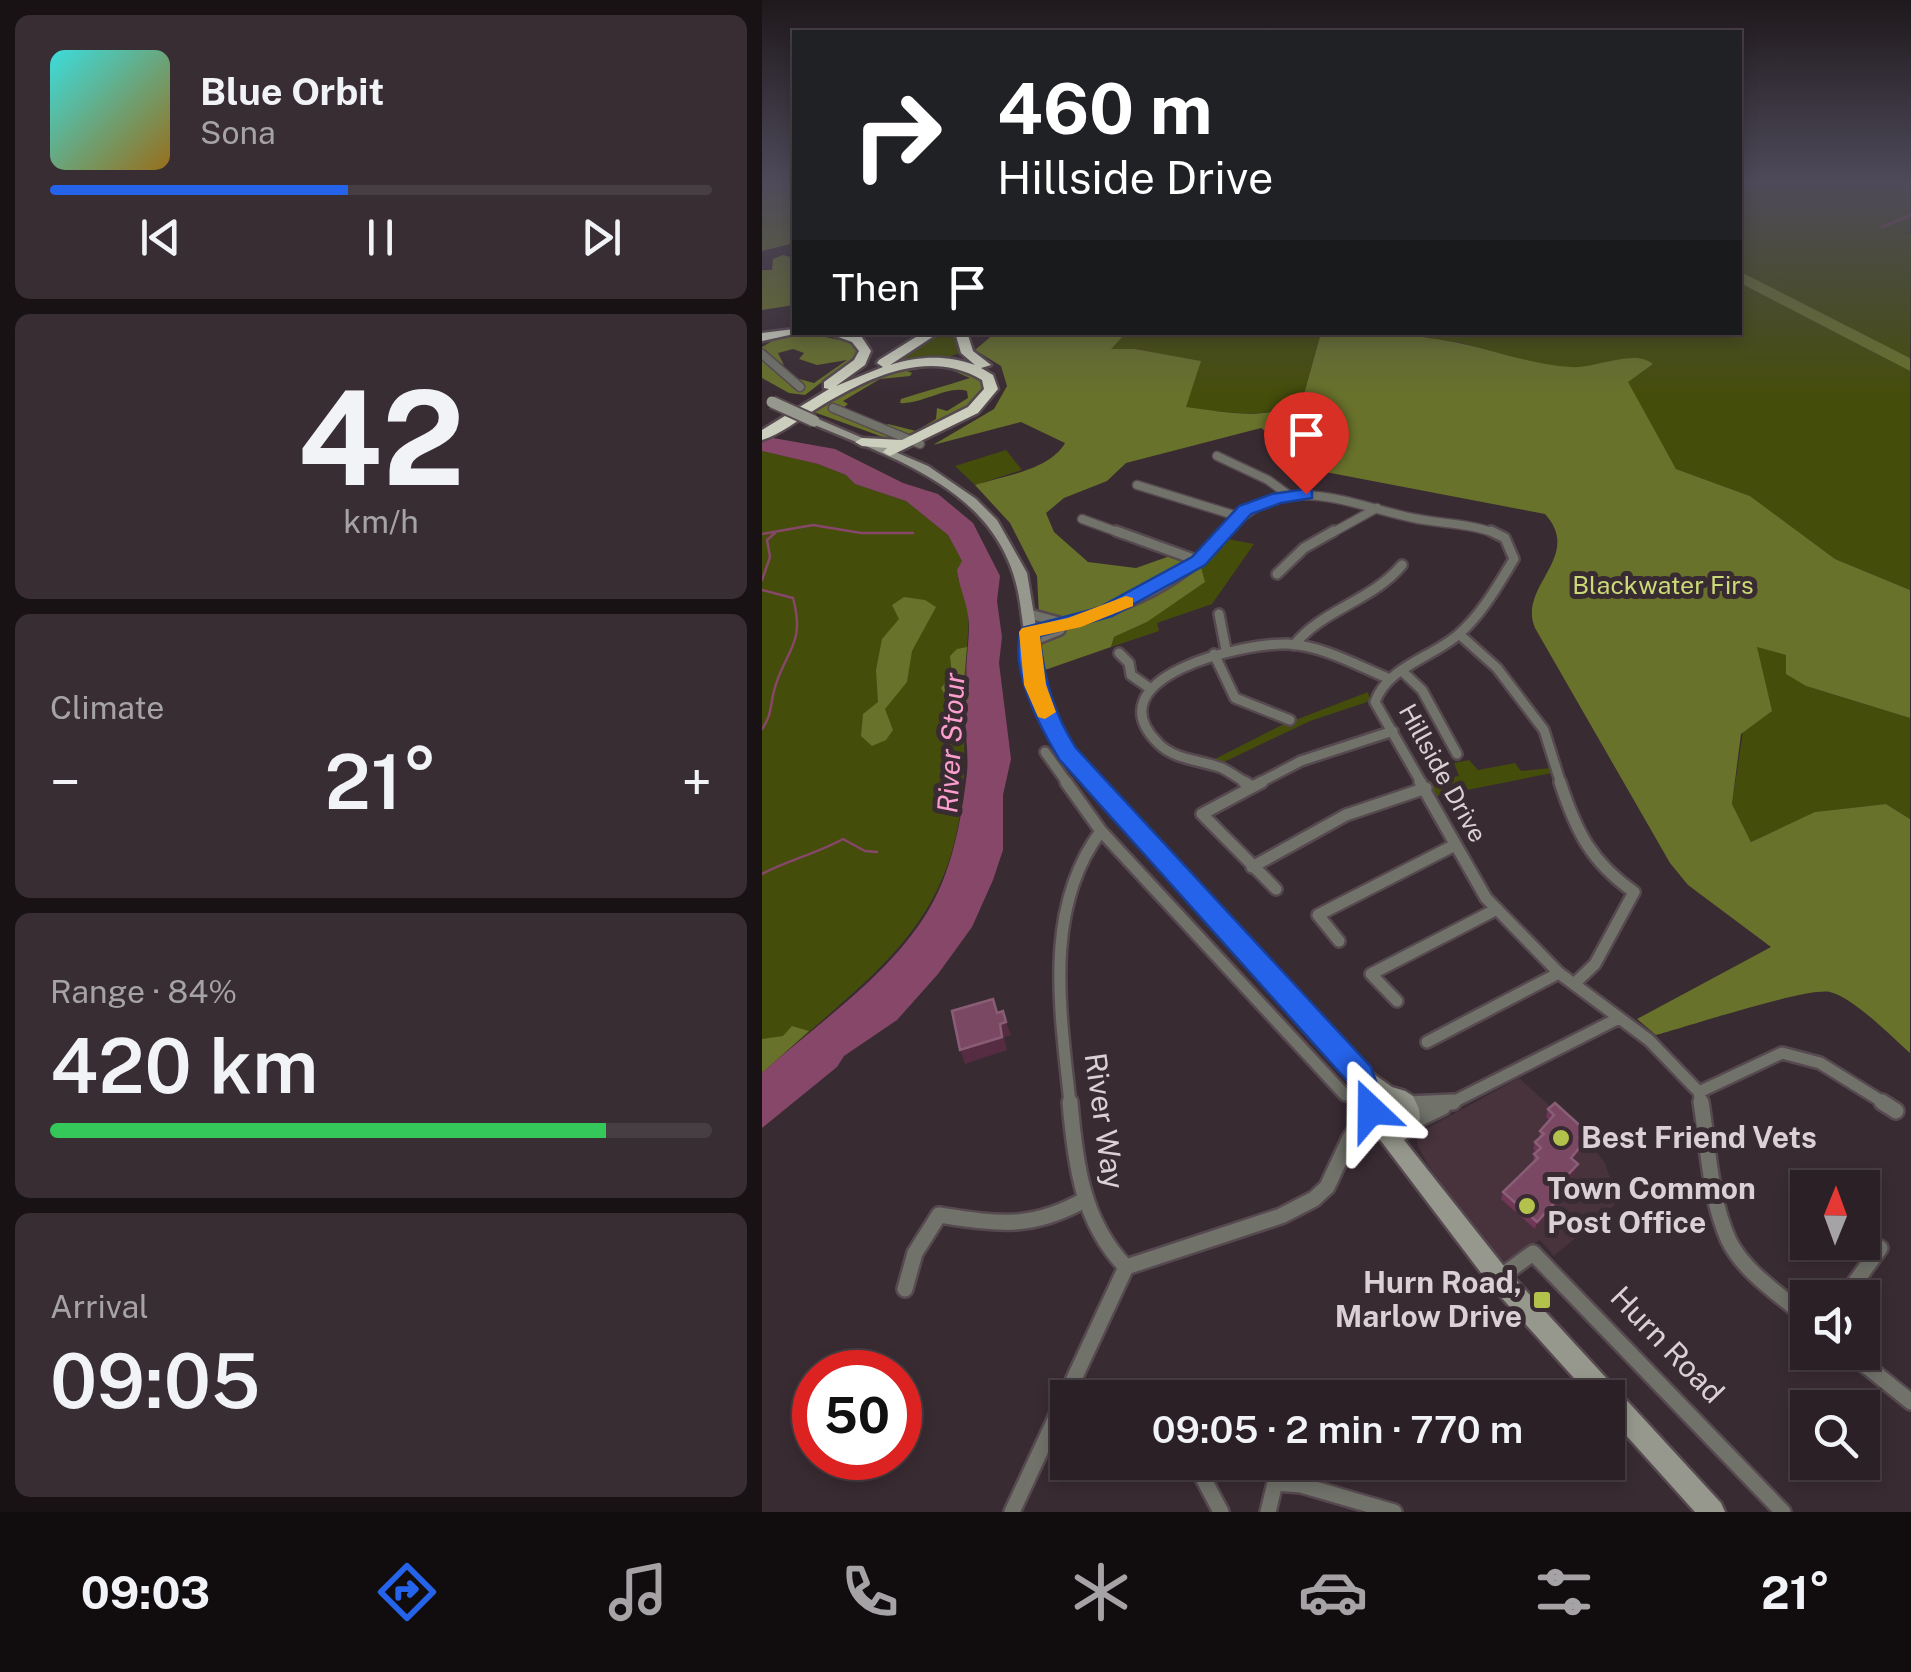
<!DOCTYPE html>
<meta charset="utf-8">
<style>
body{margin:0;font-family:"Public Sans",sans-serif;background:#372d32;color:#f1f3f6;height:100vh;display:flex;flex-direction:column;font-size:38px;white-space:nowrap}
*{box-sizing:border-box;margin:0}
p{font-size:32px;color:#a6a3a7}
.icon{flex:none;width:55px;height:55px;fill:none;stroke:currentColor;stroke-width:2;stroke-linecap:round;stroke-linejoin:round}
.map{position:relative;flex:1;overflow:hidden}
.side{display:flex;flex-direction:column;gap:15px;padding:15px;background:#181215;width:762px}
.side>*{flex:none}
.banner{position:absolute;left:30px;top:30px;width:950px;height:305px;border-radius:0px;box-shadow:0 5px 15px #0003,0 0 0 2px #473e43;background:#202124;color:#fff;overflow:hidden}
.needle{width:65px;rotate:1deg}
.fabs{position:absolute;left:1028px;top:1170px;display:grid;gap:20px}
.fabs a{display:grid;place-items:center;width:90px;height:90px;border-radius:0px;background:#2b2026;box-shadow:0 5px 15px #0003,0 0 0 2px #473e43;font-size:50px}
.speed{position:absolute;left:30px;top:1350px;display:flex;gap:20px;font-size:50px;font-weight:700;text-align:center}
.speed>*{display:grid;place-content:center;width:130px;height:130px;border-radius:50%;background:#2b2026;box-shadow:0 5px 15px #0003,0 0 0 2px #473e43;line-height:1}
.speed .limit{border:15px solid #d22;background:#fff;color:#111}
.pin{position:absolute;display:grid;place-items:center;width:85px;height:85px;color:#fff;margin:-102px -42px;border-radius:50% 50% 50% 0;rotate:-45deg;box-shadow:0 0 10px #0007}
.pin .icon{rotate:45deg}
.me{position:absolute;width:110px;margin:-55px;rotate:337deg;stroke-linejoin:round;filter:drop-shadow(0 0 8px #0008)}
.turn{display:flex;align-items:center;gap:35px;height:210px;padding:0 40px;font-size:45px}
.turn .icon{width:130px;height:130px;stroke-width:2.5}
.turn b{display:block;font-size:70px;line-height:85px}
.then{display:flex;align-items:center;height:95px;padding:0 40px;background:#0003;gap:20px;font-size:38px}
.big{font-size:75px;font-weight:600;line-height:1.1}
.side .card{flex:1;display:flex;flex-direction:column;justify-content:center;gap:15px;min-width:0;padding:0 35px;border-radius:15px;background:#372d32}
.side .dial{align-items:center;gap:0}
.dial b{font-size:130px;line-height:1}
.song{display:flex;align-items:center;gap:30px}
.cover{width:120px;height:120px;border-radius:15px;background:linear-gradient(135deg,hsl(180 70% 55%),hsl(40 70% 35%))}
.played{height:10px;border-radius:5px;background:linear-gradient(90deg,#2563eb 45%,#473e43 45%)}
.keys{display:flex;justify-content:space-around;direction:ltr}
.heat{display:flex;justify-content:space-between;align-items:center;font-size:55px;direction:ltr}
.charge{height:15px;border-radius:8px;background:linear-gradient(90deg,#34c759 84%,#473e43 0)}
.trip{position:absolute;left:288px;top:1380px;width:575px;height:100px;border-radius:0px;background:#2b2026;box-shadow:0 5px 15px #0003,0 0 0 2px #473e43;font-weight:600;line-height:100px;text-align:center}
.tabs{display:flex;height:160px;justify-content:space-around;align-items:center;background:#110d0f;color:#a6a3a7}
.tabs .icon{width:70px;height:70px}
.tabs .selected{color:#2563eb}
.tabs b{font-size:45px;color:#f1f3f6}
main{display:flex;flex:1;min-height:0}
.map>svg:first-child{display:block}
</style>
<main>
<section class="side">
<div class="card">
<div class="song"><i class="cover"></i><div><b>Blue Orbit</b><p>Sona</p></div></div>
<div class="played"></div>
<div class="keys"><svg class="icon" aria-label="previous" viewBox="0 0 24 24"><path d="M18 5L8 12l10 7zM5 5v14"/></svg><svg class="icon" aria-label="pause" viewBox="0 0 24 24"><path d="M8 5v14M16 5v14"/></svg><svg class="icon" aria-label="next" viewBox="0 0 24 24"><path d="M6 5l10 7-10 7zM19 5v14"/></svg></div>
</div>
<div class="card dial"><b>42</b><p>km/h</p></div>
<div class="card"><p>Climate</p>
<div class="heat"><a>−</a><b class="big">21°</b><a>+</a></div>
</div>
<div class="card"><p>Range · 84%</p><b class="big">420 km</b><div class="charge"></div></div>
<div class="card"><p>Arrival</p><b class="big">09:05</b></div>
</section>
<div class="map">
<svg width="1149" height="1512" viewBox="0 0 1149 1512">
<rect width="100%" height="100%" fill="#392b32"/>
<path fill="#48333d" d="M 757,1078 L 826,1141 L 843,1163 L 856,1202 L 792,1256 L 778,1240 L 742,1261 L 736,1260 L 715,1234 L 666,1165 L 656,1146 L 655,1134 Z"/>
<path fill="#454d0b" d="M 978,183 L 1148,183 L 1148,232 L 1144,232 L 1149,234 L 1148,358 L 983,274 L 978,275 Z
M 978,283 L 1148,371 L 1148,590 L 1073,559 L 988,496 L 914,469 L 865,382 L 891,364 L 872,358 L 816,368 L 768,364 L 700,343 L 640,333 L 978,332 Z
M 177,333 L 194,333 L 199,352 L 183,359 L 118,368 Z
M 364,333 L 559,333 L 540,401 C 503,421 464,412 423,407 L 438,361 L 373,349 L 348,349 Z
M 244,450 L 260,470 L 213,485 L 193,466 Z
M 0,451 L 56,464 L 84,475 L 93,484 L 144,501 L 186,535 L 200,561 L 196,579 C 215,605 202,646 204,676 C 206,694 202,712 202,730 C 209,918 127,959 0,1073 Z
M 460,538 L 492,544 L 450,604 L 395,623 L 397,631 L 349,647 L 352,637 L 385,622 Z
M 994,646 L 1025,655 L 1044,686 L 1148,718 L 1148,819 L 1124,804 L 1054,812 L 989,842 L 970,804 Z
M 606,692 L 608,701 L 548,721 L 462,762 L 453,759 L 518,726 Z
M 707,760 L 716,770 L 753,763 L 759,771 L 789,768 L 790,773 L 675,796 L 667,782 L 697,776 L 692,763 Z"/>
<path fill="#68722b" d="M 0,183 L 32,183 L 32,243 L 0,251 Z
M 21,255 L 32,258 L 32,305 L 0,310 L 0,270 L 10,270 L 11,259 Z
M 983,274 L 1148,358 L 1148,371 L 978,283 L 978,275 Z
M 233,333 L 364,333 L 349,349 L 373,349 L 439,361 L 424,407 C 466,412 501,422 540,401 L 559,333 C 606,333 651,333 697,343 C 736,351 769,365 809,367 C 833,369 872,348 891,364 L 866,382 L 914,469 L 988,496 L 1073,559 L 1148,590 L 1148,718 L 1044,686 L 1024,674 L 1024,655 L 995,647 L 1010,711 L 979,734 L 970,804 L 989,842 L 1053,812 L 1124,804 L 1148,819 L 1148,1053 C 1130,1037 1092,998 1068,992 C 1045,987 924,1027 894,1035 L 875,1019 L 1009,947 L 926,885 L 908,863 L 773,628 C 755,586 822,557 783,514 L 553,470 L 499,428 L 364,463 L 345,481 L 302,498 L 284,513 L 292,532 L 326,562 L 374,568 L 408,556 L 438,564 L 443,582 L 385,622 L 352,637 L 349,647 L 280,671 L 275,576 L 248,523 L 213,485 C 241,476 288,470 303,443 L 259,422 L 171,445 L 232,409 L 245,386 L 239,366 L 213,350 Z
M 53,335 L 88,342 L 96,354 L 43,395 L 27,393 L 0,378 L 0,359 L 19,374 L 52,383 L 85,360 L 55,365 L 37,359 L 42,353 L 31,349 L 16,353 L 22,365 L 0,352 L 0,347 L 19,336 Z
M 160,364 L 177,366 L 145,371 L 150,373 L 148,376 L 118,379 L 81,401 L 86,404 L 74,413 L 116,431 L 126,424 L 154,431 L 174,419 L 175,408 L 185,411 L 206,398 L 205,391 C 186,385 159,405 138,403 L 139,399 C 163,391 184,386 208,378 L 185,368 L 211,370 L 222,382 L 215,403 L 154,436 L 132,441 L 49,411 L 111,376 Z
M 142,597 L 163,600 L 174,607 L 150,651 L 145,682 L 123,709 L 131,730 L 124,740 L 110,746 L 99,736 L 101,714 L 116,702 L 114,670 L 120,639 L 137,619 L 130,605 Z
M 205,647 L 202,681 L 207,697 L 203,704 L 183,695 L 179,688 L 190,674 L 188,656 L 195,649 Z
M 30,1026 L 47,1031 L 0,1073 L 0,1039 L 21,1036 Z"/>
<path fill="#864768" d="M 0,436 L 73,449 L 141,483 L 176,494 L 211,523 L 238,576 L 235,601 L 240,637 L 237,663 L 249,759 L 241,795 L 241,850 L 231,880 L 210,927 L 176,974 L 135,1020 L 82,1056 L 75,1067 L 0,1128 L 0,1073 C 60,1019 141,967 176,892 C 193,856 200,813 205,773 C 207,750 202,727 203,704 L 207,697 C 201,671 207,650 207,624 C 206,604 197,588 195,570 L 200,561 L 186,535 L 144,501 L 93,484 L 84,475 L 56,464 L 0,451 Z"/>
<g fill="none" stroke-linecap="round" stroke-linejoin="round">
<path stroke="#864768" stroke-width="2.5" d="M 1135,183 L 1149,190
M 1120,227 L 1149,215
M 0,534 L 51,525 L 99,533 L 151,533
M 0,580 L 8,557 L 5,540 L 13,533
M 0,590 L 31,598 C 44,646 22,651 12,691 C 8,706 10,715 0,729
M 0,874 C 26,860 54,854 81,839 L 103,851 L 115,852"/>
<g stroke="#56494f" stroke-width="11">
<path id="street-far3" d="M 0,354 L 38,387
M 71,408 L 158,444
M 455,456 L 506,480 L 528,496
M 375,485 L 475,516
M 320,519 L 361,534
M 463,534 C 518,468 581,503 651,518 C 679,524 708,523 735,534
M 568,534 L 615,508"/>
</g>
<g stroke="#56494f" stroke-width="14">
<path id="street-far2" d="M 354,531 L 437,561
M 515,574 L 542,548 L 572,531
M 264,613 L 297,622
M 457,614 L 464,650
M 268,632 C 342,616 416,591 465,531
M 697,634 L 735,668 L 782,730 L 799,784
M 268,642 L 298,630
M 532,645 C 561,609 610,601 640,565
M 357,653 L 367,663 L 369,675 L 389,689
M 452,654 L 473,698 L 528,720
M 640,671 L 660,690 L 695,754
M 283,752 L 306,784
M 486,784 C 478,779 469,773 460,768 C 439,760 412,760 396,743 C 330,677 483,642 526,644 C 562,646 596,666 628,679
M 495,784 L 539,761 L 631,731
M 660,784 L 613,702 C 626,666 670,658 697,634 C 720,614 736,585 752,559 L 743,538 L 729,531"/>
</g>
<g stroke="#56494f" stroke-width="16">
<path id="street-far1" d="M 304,782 L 339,831 L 583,1095
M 482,782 L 489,786
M 500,782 L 440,814 L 514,889
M 658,782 L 724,898 L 797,973 L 887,1040 L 937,1092 L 939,1104
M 798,782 C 814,831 829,862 872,892 L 833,964 L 812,984
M 490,867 L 584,815 L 664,788
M 577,941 L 556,915 L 693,845
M 635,1001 L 609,974 L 735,909
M 665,1042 L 797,973
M 937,1092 L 1020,1053 L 1058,1063 L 1124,1104
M 308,1104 C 299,1013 280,910 339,831
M 674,1104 L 691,1102 L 857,1018"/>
</g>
<g stroke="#56494f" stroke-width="20">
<path id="street" d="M 308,1102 C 313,1162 320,1222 364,1267
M 939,1102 C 946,1146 948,1200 967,1241 C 983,1273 1019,1295 1045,1318
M 1120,1102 L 1134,1111
M 646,1104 L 691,1102
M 648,1123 L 681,1107
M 582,1156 L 615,1128
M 364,1267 L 519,1216 L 552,1199 L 565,1187 L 588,1138 L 608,1113
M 738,1277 L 771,1253 L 1021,1512
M 143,1289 L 153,1253 L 177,1215 C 236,1224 270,1230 324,1199
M 1082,1298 L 1118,1248
M 1087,1352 L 1149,1402
M 438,1472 L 459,1512
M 250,1512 L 364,1267
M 506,1512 L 513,1483 L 539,1485 L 632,1512"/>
</g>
<g stroke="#56494f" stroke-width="5">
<path id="secondary" d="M 48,419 L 56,419 L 166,466 L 214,499 L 235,520 L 265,573 L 284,687 L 300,729 L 312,750 L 562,1025 L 606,1070 L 630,1087 L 643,1091 L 651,1096 L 657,1109 L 658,1119 L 651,1134 L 642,1140 L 745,1270 L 959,1503 L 963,1512 L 933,1512 L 845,1414 L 845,1398 L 830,1398 L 729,1286 L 619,1141 L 606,1132 L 600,1113 L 609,1094 L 592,1082 L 548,1037 L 301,757 C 268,700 267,665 258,603 C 242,492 138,461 48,423 ZM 628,1104 L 633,1105 L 638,1111 L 638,1120 L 632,1125 L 624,1124 L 620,1119 L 620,1110 Z"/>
</g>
<g stroke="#56494f" stroke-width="5">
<path id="highway" d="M 32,329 L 32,332 L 41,332 L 0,341 L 0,333 Z
M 63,332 L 99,336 L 109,351 L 103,365 L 74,386 L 121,367 L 115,363 L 117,360 L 162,332 L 178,332 L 128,365 C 158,356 184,355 213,365 L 199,353 L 193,332 L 205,332 L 211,351 L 229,365 L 219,368 L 231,375 L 236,389 L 216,413 L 128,456 L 121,452 L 125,448 L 100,446 L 93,442 L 100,438 L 140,440 L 206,407 L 222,389 L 220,380 C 165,347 103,379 54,409 C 36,420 19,434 0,440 L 0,430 L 67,389 L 62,388 L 62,382 L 92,360 L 97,351 L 90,342 Z"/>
</g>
<use href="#street-far3" stroke="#71736b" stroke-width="8"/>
<use href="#street-far2" stroke="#71736b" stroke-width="9"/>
<use href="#street-far1" stroke="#71736b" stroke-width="11"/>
<use href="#street" stroke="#71736b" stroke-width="15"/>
<use href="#secondary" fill="#96988d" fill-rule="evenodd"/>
<use href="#highway" fill="#cccfbd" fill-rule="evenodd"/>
<g stroke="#56494f" stroke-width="15" stroke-linecap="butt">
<path id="secondary-bridge" d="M 10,402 L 52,421"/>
</g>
<use href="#secondary-bridge" stroke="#96988d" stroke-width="11"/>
</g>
<path fill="#703757" d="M 786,1109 L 824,1131 L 820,1140 L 822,1142 L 820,1149 L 811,1160 L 814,1172 L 802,1184 L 804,1195 L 773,1229 L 739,1199 L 741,1192 L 771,1163 L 772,1154 L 774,1152 L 771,1149 L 773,1142 L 777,1138 L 778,1131 L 788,1120 L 784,1117 Z"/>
<path fill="#552c42" d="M 244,1022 L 249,1035 L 242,1037 L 245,1050 L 203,1064 L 198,1050 L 238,1024 Z
M 822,1142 L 820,1149 L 807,1166 L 809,1158 Z
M 816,1164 L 814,1172 L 797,1189 L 799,1182 Z
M 806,1188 L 804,1195 L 773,1229 L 775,1222 Z"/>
<path fill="#7b4864" stroke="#8a5d76" stroke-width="2.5" d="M 231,999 L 235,1013 L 241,1011 L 244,1022 L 238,1024 L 240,1037 L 198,1050 L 190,1011 Z
M 793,1103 L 824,1131 L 817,1137 L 822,1142 L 809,1158 L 816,1164 L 799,1182 L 806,1188 L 775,1222 L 741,1192 L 776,1158 L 772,1154 L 779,1148 L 773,1142 L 782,1134 L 778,1131 L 792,1115 L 786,1109 Z"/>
<linearGradient id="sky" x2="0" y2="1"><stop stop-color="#1f181c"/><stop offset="0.46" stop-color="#4e4a5a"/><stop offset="1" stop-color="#4e4a5a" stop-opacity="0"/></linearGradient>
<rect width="1149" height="395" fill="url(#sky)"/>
<path fill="#2563eb" stroke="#184099" stroke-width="2.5" d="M 544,489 L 550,491 L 550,498 L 519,503 L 489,514 L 443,565 L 350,616 L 278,636 L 278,642 C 283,681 292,714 314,748 L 609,1067 L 624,1110 L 619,1120 L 609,1124 L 598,1120 L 586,1082 L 297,759 C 278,727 245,666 260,628 L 336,608 L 430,557 L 477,506 L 510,494 Z"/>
<path fill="#f59e0b" d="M 364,596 L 371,598 L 371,606 L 319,627 L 278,636 L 284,685 L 294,712 L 283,719 L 276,717 L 262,685 L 257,632 L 260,628 L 306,618 Z"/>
<g fill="#b2c24b" stroke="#392b32" stroke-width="4">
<circle cx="799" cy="1138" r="10"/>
<circle cx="765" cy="1206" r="10"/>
<rect x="770" y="1290" width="20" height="20" rx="5"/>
</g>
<g text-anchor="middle" stroke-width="10" stroke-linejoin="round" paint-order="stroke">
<g font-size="25" fill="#cbda77" stroke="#392b32">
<text x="901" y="594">Blackwater Firs</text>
</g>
<g font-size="25" fill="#dad0d5" stroke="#392b32">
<text transform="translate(681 773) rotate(61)" y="9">Hillside Drive</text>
</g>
<g font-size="28" font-style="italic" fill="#fc9ece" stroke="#392b32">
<text transform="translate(189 743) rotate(-87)" y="10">River Stour</text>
</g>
<g font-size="30" fill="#dad0d5" stroke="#392b32">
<text transform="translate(342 1121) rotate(82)" y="10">River Way</text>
<text transform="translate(905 1345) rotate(46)" y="10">Hurn Road</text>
</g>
<g font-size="30" font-weight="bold" fill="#dad0d5" stroke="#392b32" text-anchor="start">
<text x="819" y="1148">Best Friend Vets</text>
<text x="785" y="1199">Town Common<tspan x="785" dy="34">Post Office</tspan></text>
<text x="760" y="1293" text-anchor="end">Hurn Road,<tspan x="760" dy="34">Marlow Drive</tspan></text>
</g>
</g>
</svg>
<div class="fabs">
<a><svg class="needle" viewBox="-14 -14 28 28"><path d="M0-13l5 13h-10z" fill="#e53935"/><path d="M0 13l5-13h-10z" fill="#a6a3a7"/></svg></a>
<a><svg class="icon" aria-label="sound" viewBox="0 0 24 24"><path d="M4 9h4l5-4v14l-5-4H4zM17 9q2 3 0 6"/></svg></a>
<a><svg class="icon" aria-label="search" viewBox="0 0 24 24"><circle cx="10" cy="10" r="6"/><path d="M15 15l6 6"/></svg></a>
</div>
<div class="speed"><div class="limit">50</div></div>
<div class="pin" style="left:544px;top:494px;background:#d93025"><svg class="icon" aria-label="arrive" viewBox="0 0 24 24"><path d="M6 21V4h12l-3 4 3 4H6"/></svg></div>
<svg class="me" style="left:609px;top:1110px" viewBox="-20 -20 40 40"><path d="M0-17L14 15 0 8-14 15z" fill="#2563eb" stroke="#fff" stroke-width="4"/></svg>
<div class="trip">09:05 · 2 min · 770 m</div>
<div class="banner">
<div class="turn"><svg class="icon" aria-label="right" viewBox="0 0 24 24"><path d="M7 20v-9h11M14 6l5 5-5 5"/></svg><div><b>460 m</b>Hillside Drive</div></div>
<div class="then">Then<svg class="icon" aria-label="arrive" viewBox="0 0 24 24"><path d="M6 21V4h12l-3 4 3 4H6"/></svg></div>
</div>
</div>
</main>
<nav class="tabs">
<b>09:03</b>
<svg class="icon selected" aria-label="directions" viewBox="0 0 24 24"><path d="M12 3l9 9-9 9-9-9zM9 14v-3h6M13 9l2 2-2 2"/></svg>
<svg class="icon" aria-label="music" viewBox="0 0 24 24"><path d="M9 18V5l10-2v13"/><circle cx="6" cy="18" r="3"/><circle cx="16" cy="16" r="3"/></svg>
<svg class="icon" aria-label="phone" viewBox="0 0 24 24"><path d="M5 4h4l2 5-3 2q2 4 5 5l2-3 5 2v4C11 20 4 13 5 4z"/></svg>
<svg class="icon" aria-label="climate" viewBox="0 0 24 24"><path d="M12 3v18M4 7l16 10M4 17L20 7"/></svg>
<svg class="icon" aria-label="car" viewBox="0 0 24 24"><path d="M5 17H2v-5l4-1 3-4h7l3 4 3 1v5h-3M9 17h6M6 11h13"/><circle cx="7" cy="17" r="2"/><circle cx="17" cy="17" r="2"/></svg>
<svg class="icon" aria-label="filters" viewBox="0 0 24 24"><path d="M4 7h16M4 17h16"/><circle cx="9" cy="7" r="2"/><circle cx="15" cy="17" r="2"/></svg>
<b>21°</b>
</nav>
